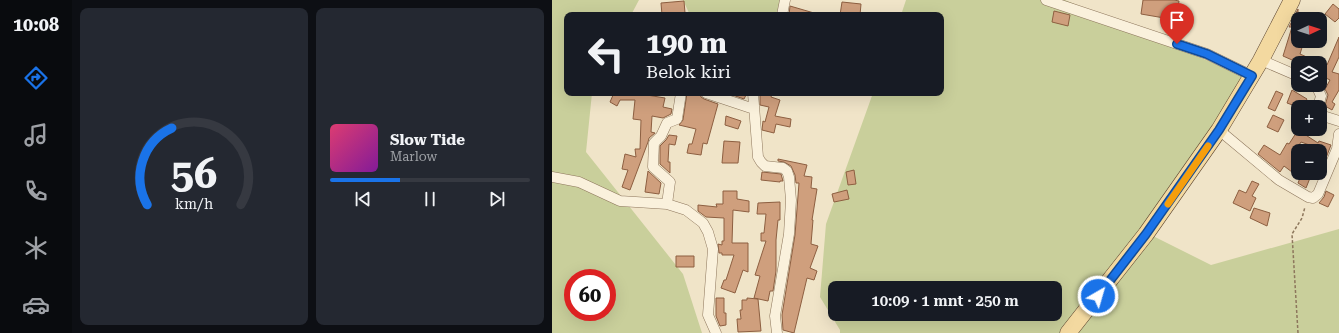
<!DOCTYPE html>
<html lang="id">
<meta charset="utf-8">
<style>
body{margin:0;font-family:"Roboto Serif",serif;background:#242831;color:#f1f3f6;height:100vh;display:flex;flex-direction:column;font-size:15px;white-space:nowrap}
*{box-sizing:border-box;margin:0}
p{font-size:13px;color:#9ea1a6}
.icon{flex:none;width:22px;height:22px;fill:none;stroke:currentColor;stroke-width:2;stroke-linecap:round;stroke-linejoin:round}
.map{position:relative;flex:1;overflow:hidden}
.side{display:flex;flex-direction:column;gap:8px;padding:8px;background:#0d0f14;width:480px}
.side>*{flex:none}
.hud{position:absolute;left:12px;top:12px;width:380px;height:84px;border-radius:8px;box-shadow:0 4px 16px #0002;background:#171b24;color:#f1f3f6;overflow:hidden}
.needle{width:26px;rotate:86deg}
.buttons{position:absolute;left:739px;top:12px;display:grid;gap:8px}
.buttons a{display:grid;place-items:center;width:36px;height:36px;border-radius:8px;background:#171b24;box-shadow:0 4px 16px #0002;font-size:20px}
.speed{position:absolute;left:12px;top:269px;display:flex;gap:8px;font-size:20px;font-weight:700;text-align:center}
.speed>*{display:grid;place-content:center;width:52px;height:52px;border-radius:50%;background:#171b24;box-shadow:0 4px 16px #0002;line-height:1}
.speed .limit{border:6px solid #d22;background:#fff;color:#111}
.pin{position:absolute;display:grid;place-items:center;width:34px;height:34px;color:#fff;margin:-41px -17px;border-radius:50% 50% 50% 0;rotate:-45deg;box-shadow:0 0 4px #0007}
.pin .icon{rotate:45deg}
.me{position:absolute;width:44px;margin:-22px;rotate:38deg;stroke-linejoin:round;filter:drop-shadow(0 0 3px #0008)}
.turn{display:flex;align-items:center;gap:14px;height:84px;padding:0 16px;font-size:18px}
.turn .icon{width:52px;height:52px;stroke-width:2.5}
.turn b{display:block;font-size:28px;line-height:34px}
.side .card{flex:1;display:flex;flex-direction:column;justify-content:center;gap:6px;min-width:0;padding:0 14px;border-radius:8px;background:#242831}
.side .dial{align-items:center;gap:0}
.dial svg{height:104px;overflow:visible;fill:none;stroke:#363941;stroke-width:7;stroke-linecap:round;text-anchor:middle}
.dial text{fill:#f1f3f6;stroke:none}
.song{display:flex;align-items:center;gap:12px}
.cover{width:48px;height:48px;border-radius:6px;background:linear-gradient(135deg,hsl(340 70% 55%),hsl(290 70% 35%))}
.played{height:4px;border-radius:2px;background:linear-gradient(90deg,#1a73e8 35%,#363941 35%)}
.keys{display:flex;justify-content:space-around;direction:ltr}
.side .tiles{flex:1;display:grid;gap:8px;grid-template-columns:repeat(2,1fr)}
.trip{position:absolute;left:276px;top:281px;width:234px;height:40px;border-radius:8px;background:#171b24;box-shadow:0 4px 16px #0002;font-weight:600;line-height:40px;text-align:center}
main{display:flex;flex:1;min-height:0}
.tabs{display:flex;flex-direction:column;width:72px;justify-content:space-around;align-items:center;background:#090b0e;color:#9ea1a6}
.tabs .icon{width:28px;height:28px}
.tabs .selected{color:#1a73e8}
.tabs b{font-size:18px;color:#f1f3f6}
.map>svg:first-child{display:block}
</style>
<main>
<nav class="tabs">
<b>10:08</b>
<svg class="icon selected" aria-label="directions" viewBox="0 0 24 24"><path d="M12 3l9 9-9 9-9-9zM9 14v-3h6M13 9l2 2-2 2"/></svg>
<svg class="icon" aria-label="music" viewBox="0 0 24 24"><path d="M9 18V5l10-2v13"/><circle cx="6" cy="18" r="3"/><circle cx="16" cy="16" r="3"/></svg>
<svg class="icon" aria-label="phone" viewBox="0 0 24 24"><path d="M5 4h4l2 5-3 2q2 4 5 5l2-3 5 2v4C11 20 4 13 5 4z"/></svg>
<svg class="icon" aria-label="climate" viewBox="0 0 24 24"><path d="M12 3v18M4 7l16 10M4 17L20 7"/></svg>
<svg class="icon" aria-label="car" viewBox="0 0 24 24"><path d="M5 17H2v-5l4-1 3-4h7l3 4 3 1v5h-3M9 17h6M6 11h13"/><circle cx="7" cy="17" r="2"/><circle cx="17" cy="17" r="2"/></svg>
</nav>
<section class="side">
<div class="tiles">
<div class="card dial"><svg viewBox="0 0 100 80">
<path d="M14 69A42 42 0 1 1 86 69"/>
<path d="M14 69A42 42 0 0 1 33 10" stroke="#1a73e8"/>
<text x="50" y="56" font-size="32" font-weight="700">56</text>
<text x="50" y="72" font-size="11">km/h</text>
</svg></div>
<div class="card">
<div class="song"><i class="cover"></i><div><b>Slow Tide</b><p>Marlow</p></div></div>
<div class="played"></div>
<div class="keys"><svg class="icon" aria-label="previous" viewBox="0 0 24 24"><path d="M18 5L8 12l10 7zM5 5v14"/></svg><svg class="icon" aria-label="pause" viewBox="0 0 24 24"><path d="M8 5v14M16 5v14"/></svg><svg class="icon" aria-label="next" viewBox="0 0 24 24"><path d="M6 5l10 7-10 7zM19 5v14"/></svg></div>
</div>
</div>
</section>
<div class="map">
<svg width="787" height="333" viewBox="0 0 787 333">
<rect width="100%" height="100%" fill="#f0e4c8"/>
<path fill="#c9cf9b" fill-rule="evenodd" d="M 0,0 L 87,0 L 79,15 L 15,15 L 15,93 L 40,93 L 34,152 L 131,274 L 150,333 L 0,333 ZM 21,278 L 55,278 L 55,312 L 21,312 Z
M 131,0 L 233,0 L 232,15 L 138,15 Z
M 354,0 L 513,0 L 694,77 L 601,236 L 659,265 L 787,229 L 787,333 L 288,333 L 288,330 L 268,297 L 274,224 L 321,93 L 389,93 L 389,15 L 349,15 ZM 283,288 L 503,288 L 503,314 L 283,314 Z"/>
<path fill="#cf9f7d" stroke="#8d5f41" d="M 591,0 L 622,0 L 627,1 L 624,20 L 589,14 Z
M 132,1 L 133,13 L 110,15 L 109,3 Z
M 290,2 L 309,4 L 308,15 L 288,15 Z
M 781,4 L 787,9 L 787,18 L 783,22 L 773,14 Z
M 238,6 L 262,13 L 261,15 L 237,15 Z
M 746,9 L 746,41 L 752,41 L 748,54 L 768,63 L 768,61 L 775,65 L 787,37 L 787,57 L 780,72 L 787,74 L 787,90 L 780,102 L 783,104 L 780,110 L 773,106 L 776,95 L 773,89 L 778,80 L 768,75 L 768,63 L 747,63 L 731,56 L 740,27 L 737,27 Z
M 502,11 L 518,15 L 516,26 L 500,22 Z
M 740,90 L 755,99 L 751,106 L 746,103 L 746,107 L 735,103 Z
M 724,91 L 731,94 L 723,111 L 716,108 Z
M 62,93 L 95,93 L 95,95 L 113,98 L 111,107 L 120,109 L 119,114 L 111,118 L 100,116 L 99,132 L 103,133 L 97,138 L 96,142 L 78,190 L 70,187 L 76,170 L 70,169 L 73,154 L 84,157 L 83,149 L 88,149 L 89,120 L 81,119 L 83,100 L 68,100 L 65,106 L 58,102 Z
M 135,93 L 145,93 L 148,94 L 149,97 L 152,99 L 166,104 L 155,144 L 151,143 L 149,155 L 135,153 L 137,144 L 140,144 L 144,129 L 127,125 L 131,120 Z
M 175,93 L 195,93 L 192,99 Z
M 208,93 L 220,93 L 219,97 L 228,100 L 223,116 L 239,119 L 238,127 L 224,124 L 222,133 L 210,130 L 211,121 L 213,122 L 217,107 L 208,105 Z
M 721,115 L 732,120 L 726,132 L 715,127 Z
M 174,116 L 189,121 L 186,129 L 173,125 Z
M 746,130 L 766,143 L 767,141 L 779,145 L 774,158 L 768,157 L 768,151 L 765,151 L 766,148 L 749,142 L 742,153 L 746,155 L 746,163 L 740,172 L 732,166 L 728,172 L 706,154 L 712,145 L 728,155 L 735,143 L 737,144 Z
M 117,135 L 125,136 L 123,145 L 117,144 L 116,162 L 118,162 L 118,173 L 108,164 L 108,146 L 114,140 Z
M 172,141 L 188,142 L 186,163 L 170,163 Z
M 226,159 L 255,165 L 252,176 L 260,177 L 259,188 L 265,189 L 260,220 L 261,220 L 259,244 L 266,246 L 258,268 L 265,271 L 262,280 L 255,278 L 242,333 L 231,330 L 230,315 L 243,235 L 247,183 L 244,183 L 243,175 L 239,166 L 232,162 L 226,161 Z
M 302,170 L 304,184 L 296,185 L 294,172 Z
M 96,171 L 109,183 L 107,194 L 93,192 Z
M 210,172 L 229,174 L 231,181 L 228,181 L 228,182 L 209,180 Z
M 750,173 L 760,173 L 754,188 L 746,183 Z
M 700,181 L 707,184 L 700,196 L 704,198 L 698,211 L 681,203 L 687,190 L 694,193 Z
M 295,190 L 297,199 L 282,202 L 280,194 Z
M 171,191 L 185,191 L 185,199 L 197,201 L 197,212 L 181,210 L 180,243 L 196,243 L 196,272 L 191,270 L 183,293 L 169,288 L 172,280 L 174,280 L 182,255 L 170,255 L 170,253 L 167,253 L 166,244 L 170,245 L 170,241 L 172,241 L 172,218 L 154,217 L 146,211 L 146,205 L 165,207 L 164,204 L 171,204 Z
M 774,191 L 782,195 L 776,207 L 767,203 L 772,197 Z
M 228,202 L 228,220 L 226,220 L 224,240 L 224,271 L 221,291 L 218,291 L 216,301 L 202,298 L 208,276 L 203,275 L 214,241 L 209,241 L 209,233 L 212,233 L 214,214 L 205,214 L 206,203 Z
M 702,208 L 718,213 L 715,226 L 698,218 Z
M 124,256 L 142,256 L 142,267 L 124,267 Z
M 164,298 L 172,298 L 172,313 L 174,313 L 174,325 L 168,326 L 164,316 Z
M 195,298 L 206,299 L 209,331 L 186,332 L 185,319 L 189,319 L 188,310 L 190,310 L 190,300 L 195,300 Z"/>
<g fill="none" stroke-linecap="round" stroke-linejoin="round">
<g stroke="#8d765c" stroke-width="11">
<path id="minor" d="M 494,0 L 655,54 L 700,76
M 230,15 L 233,0
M 709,60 L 746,76
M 764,85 L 769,96 L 766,107
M 154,93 L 202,109
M 201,93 L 206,157 L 209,162 L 213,166 L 231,168 L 235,171 L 237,177 L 239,200 L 237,234 L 223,316 L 225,333
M 768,115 L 787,121
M 667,130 L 727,180 L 756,197 L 761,198 L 766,194 L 785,149 L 787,134
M 0,177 L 27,182 L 68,201 L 115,204 L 134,210 L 151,223 L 156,232 L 161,249 L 156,315 L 164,333
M 115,204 L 118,182 L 101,167 L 102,143 L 109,136 L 115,123 L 125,119 L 129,93"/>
</g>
<g stroke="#5b4430" stroke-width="17">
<path id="primary" d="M 516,333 L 594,234 L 667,130 L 709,60 L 740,0"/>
</g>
<path stroke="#8d765c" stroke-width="1.5" stroke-dasharray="3 2" stroke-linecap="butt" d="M 746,333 L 740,234 L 750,218 L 753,207"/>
<use href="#minor" stroke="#faf1dc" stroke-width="10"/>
<use href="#primary" stroke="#f3d9a0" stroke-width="16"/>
</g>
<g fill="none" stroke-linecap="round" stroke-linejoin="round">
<g stroke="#114b97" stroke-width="10">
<path id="route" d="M 546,296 L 594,234 L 667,130 L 700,76 L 655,54 L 625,44"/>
</g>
<use href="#route" stroke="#1a73e8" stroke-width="7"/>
<path stroke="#f59e0b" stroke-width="7" d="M 616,204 L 656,146"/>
</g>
</svg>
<div class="buttons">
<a><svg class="needle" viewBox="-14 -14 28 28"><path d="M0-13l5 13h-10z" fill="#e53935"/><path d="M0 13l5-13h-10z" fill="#9ea1a6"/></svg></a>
<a><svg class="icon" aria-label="layers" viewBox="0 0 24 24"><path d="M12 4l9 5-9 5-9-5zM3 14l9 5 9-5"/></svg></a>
<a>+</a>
<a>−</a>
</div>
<div class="speed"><div class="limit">60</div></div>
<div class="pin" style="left:625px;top:44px;background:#d93025"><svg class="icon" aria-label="arrive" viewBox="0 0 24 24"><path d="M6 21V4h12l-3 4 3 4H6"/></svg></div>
<svg class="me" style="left:546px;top:296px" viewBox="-20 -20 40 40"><circle r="17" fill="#1a73e8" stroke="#fff" stroke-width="3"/><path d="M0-11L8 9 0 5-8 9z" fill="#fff"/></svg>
<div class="trip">10:09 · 1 mnt · 250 m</div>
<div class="hud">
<div class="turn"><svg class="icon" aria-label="left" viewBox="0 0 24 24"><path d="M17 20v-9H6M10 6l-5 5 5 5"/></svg><div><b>190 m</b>Belok kiri</div></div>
</div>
</div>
</main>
